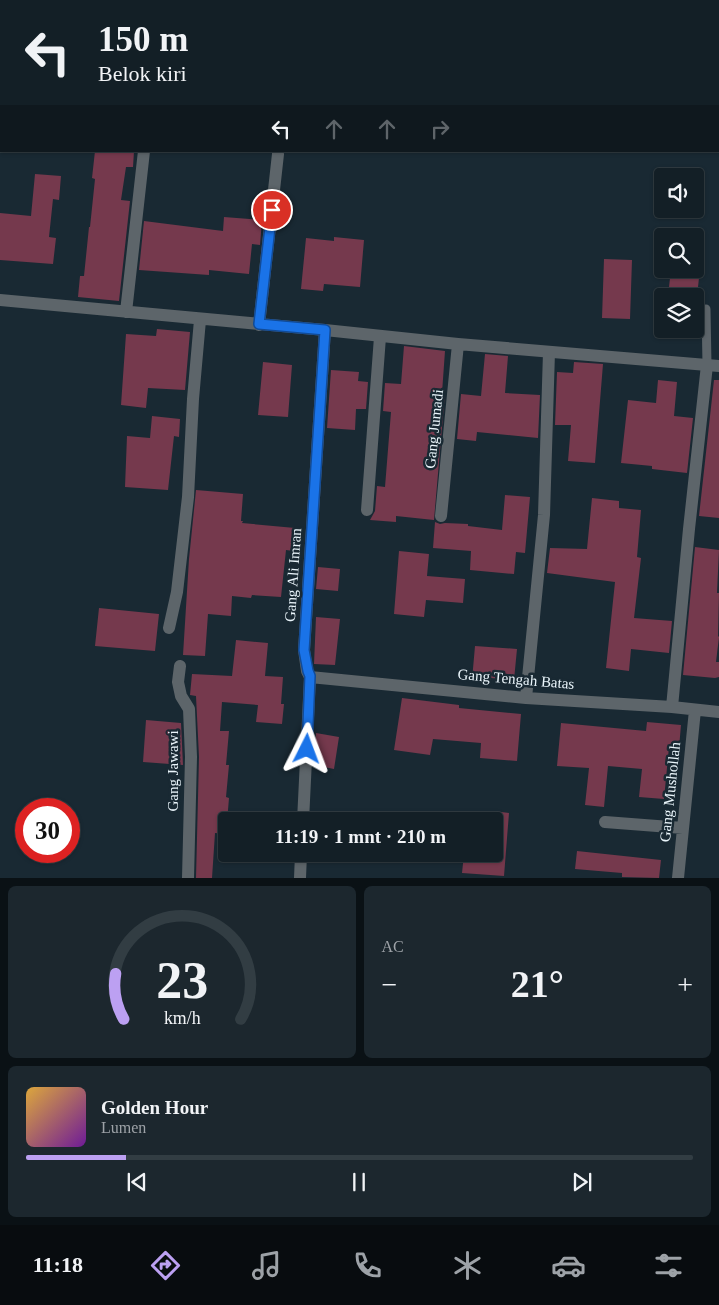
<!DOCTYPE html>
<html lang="id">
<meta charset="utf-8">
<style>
body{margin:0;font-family:Georgia,serif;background:#1c272e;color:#f1f3f6;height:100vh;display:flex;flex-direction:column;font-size:19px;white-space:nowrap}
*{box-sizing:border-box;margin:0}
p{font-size:16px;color:#9da2a7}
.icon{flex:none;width:28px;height:28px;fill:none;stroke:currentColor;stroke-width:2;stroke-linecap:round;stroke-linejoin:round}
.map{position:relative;height:878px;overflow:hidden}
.drawer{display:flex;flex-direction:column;gap:8px;padding:8px;background:#0a1115;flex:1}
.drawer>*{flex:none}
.banner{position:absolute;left:0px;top:0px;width:720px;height:152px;box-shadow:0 1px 4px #0004,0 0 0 1px #323d43;background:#131f26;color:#f1f3f6;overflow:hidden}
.fabs{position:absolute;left:654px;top:168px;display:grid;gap:10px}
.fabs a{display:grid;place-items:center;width:50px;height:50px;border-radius:5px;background:#131f26;box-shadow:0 1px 4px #0004,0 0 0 1px #323d43;font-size:25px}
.speed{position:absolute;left:15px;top:798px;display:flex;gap:10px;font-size:25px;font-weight:700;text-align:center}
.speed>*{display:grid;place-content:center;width:65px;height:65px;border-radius:50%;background:#131f26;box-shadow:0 1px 4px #0004,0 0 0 1px #323d43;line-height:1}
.speed .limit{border:8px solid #d22;background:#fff;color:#111}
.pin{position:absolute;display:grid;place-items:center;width:42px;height:42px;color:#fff;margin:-21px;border:2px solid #fff;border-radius:50%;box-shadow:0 1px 5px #0007}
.me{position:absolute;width:55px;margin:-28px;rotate:3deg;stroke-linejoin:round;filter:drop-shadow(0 0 4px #0008)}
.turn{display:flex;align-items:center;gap:18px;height:105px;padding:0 15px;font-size:22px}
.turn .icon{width:65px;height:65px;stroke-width:2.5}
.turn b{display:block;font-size:35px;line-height:42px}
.lanes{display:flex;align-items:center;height:48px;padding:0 15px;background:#0003;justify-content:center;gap:25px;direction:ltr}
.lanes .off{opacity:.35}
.big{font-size:38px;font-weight:800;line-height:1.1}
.drawer .widget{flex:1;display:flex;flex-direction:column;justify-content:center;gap:8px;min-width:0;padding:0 18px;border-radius:8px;background:#1c272e}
.drawer .dial{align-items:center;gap:0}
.dial svg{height:130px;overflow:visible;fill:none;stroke:#323d43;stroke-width:7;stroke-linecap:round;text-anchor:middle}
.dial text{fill:#f1f3f6;stroke:none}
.song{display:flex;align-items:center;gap:15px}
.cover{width:60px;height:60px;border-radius:8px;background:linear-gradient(135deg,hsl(40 70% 55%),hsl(280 70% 35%))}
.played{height:5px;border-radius:2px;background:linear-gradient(90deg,#bca0f2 15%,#323d43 15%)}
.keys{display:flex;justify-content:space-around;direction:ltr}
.heat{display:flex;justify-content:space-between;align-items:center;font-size:28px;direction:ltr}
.drawer .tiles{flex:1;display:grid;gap:8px;grid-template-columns:1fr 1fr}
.widget:last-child{grid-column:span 2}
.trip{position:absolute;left:218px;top:812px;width:285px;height:50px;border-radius:5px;background:#131f26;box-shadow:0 1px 4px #0004,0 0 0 1px #323d43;font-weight:800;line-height:50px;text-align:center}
.dock{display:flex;height:80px;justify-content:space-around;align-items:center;background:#080c0f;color:#9da2a7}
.dock .icon{width:35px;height:35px}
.dock .on{color:#bca0f2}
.dock b{font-size:22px;color:#f1f3f6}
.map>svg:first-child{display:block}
</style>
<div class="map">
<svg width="719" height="878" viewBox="0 0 719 878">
<rect width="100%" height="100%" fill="#192933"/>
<path fill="#75394d" d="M 95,151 L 134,151 L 133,167 L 126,167 L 121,200 L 130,201 L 119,301 L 78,297 L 80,276 L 84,276 L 89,227 L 90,227 L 95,179 L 92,178 Z
M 35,174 L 61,176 L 59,200 L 53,199 L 49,237 L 56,238 L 53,264 L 0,260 L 0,213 L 31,216 Z
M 224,217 L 262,220 L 260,245 L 252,244 L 249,274 L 209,270 L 209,275 L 139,270 L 144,221 L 223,231 Z
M 334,237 L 364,240 L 360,287 L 324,284 L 323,291 L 301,289 L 306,238 L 334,241 Z
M 604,259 L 632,260 L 630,319 L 602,318 Z
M 671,269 L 692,269 L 691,277 L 699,278 L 697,296 L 668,296 Z
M 157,329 L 190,332 L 185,390 L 148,388 L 146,408 L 121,405 L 126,334 L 156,336 Z
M 404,346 L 445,351 L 442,393 L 445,393 L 434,520 L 396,516 L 396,522 L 370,520 L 375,511 L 377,486 L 385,487 L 391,412 L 383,411 L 385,383 L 401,384 Z
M 485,354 L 508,356 L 505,393 L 540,395 L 538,438 L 477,432 L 476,441 L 457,439 L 461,394 L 481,396 Z
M 263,362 L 292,365 L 288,417 L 258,415 Z
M 574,362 L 603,364 L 595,463 L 568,461 L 571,425 L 555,425 L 557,372 L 573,373 Z
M 331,370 L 359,372 L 358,381 L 368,382 L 366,409 L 356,409 L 355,430 L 327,428 Z
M 658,380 L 677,382 L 674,416 L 693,418 L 687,473 L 652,469 L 652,466 L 621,463 L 628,400 L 656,403 Z
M 714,380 L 719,380 L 719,518 L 699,516 Z
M 152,416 L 180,419 L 179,437 L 174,436 L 168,490 L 125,487 L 127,436 L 150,438 Z
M 196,490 L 243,494 L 241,521 L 243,521 L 242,523 L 295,528 L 293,551 L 286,550 L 281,597 L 252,595 L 251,598 L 232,596 L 231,616 L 208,614 L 205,656 L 183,655 L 189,559 Z
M 505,495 L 530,497 L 525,553 L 516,552 L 514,574 L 470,570 L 471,551 L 433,548 L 435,522 L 440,524 L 445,523 L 468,524 L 468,526 L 502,530 Z
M 592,498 L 619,501 L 619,508 L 641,510 L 637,557 L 641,558 L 634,618 L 672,621 L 669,653 L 631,649 L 629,671 L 606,668 L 615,582 L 547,573 L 550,548 L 587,549 Z
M 695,547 L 719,550 L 717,593 L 719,593 L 718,636 L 719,637 L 716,662 L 719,662 L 719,677 L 715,678 L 683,675 Z
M 399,551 L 429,554 L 427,576 L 465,579 L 463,603 L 426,600 L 424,617 L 394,614 Z
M 318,567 L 340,569 L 338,591 L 316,589 Z
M 99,608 L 159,614 L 155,651 L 95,646 Z
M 316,617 L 340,619 L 335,665 L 314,664 Z
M 236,640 L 268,643 L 265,676 L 283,677 L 281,704 L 284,704 L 282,724 L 256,722 L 258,705 L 222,702 L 220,731 L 229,731 L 226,765 L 229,765 L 226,797 L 229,798 L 226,834 L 215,833 L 212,878 L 196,878 L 199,757 L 196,696 L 190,695 L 192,674 L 232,676 Z
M 475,646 L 517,649 L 514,680 L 491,678 L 491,681 L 472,680 Z
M 402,698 L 459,705 L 459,708 L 521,714 L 517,761 L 480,758 L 481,743 L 433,739 L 430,755 L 394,750 Z
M 146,720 L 181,723 L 183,765 L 143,762 Z
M 647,722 L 681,725 L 679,748 L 669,747 L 664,799 L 639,797 L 642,769 L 608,766 L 604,807 L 585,805 L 589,768 L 557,766 L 561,723 L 646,731 Z
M 316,733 L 339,737 L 334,769 L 314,765 Z
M 494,811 L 509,813 L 504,876 L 462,873 L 464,854 L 494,854 Z
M 577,851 L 661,860 L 659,878 L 622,877 L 622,873 L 575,869 Z"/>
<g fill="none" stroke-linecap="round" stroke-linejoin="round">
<path stroke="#5d656a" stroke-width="9" d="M 706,309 L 707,365"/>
<path stroke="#5d656a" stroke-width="12" d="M 43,1 L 43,0
M 686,1 L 686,0
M 0,300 L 325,330 L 458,344 L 719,366
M 126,312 L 144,151
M 259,325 L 278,154
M 367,510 L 380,337
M 441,516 L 458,344
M 169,628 L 177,592 L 188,497 L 193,399 L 200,320
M 180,666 L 178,682 L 181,696 L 189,709 L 191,757 L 188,878
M 310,677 L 526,698 L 672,707 L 719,712
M 526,698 L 544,515 L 549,352
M 672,707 L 689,529 L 707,365
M 303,821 L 310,677 L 307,671 L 304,650 L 325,330
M 605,822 L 683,828
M 300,878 L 301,854
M 678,878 L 695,710"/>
</g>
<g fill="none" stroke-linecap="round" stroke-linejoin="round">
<g stroke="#114b97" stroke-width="12">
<path id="route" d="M 272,210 L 259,324 L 325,330 L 304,650 L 308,671 L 310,676 L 307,749"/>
</g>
<use href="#route" stroke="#1a73e8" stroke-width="9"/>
</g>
<g text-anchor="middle" stroke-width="5" stroke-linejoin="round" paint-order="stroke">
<g font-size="15" fill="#eaf5fb" stroke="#192933">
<text transform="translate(434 429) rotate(-84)" y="5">Gang Jumadi</text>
<text transform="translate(293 575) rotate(-86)" y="5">Gang Ali Imran</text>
<text transform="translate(516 679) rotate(5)" y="5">Gang Tengah Batas</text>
<text transform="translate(173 771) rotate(-90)" y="5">Gang Jawawi</text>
<text transform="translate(670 792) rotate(-84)" y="5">Gang Mushollah</text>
</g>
</g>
</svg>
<div class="fabs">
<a><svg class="icon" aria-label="sound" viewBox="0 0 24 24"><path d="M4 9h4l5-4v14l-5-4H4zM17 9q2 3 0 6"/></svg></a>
<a><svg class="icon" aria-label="search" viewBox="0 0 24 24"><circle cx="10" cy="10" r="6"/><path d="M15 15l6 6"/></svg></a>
<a><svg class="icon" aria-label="layers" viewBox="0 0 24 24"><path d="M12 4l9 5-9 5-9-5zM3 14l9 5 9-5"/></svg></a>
</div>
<div class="speed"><div class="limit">30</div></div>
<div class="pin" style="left:272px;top:210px;background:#d93025"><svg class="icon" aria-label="arrive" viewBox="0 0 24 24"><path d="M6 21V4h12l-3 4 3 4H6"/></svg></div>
<svg class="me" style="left:307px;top:749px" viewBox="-20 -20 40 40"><path d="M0-17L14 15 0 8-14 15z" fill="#1a73e8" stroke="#fff" stroke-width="4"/></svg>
<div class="trip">11:19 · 1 mnt · 210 m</div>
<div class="banner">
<div class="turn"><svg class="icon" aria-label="left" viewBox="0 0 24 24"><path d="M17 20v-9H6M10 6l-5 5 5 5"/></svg><div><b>150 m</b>Belok kiri</div></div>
<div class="lanes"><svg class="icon" aria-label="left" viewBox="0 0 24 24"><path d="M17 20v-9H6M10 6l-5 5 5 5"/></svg><svg class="icon off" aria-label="ahead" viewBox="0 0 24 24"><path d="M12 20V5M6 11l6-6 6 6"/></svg><svg class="icon off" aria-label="ahead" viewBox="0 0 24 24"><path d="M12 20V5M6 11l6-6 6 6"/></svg><svg class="icon off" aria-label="right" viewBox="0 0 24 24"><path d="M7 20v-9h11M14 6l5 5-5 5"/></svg></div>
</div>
</div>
<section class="drawer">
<div class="tiles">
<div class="widget dial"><svg viewBox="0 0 100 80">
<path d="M14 69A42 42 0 1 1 86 69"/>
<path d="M14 69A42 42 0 0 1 9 41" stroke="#bca0f2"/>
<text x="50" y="56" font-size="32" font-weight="700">23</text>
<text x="50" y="72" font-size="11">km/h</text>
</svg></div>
<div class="widget"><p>AC</p>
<div class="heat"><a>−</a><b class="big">21°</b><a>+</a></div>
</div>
<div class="widget">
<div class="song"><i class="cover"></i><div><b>Golden Hour</b><p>Lumen</p></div></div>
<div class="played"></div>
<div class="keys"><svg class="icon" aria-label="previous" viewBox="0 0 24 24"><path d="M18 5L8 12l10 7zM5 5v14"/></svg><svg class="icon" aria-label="pause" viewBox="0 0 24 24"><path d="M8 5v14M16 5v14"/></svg><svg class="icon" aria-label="next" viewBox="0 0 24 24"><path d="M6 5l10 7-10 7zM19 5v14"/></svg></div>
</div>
</div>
</section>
<nav class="dock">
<b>11:18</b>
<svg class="icon on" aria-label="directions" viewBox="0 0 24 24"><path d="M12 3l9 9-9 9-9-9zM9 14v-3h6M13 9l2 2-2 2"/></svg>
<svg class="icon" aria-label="music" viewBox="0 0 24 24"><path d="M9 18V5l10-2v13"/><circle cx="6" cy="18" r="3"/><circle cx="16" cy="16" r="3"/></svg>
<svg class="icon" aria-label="phone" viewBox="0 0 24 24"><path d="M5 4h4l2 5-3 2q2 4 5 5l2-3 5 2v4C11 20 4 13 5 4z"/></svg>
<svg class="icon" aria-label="climate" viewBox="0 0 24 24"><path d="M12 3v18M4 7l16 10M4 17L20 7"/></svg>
<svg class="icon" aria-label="car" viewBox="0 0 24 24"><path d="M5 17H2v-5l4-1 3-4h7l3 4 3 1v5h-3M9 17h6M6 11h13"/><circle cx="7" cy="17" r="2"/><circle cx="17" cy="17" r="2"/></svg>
<svg class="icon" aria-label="filters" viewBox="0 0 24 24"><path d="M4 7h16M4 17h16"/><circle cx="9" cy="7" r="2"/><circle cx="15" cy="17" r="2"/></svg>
</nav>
